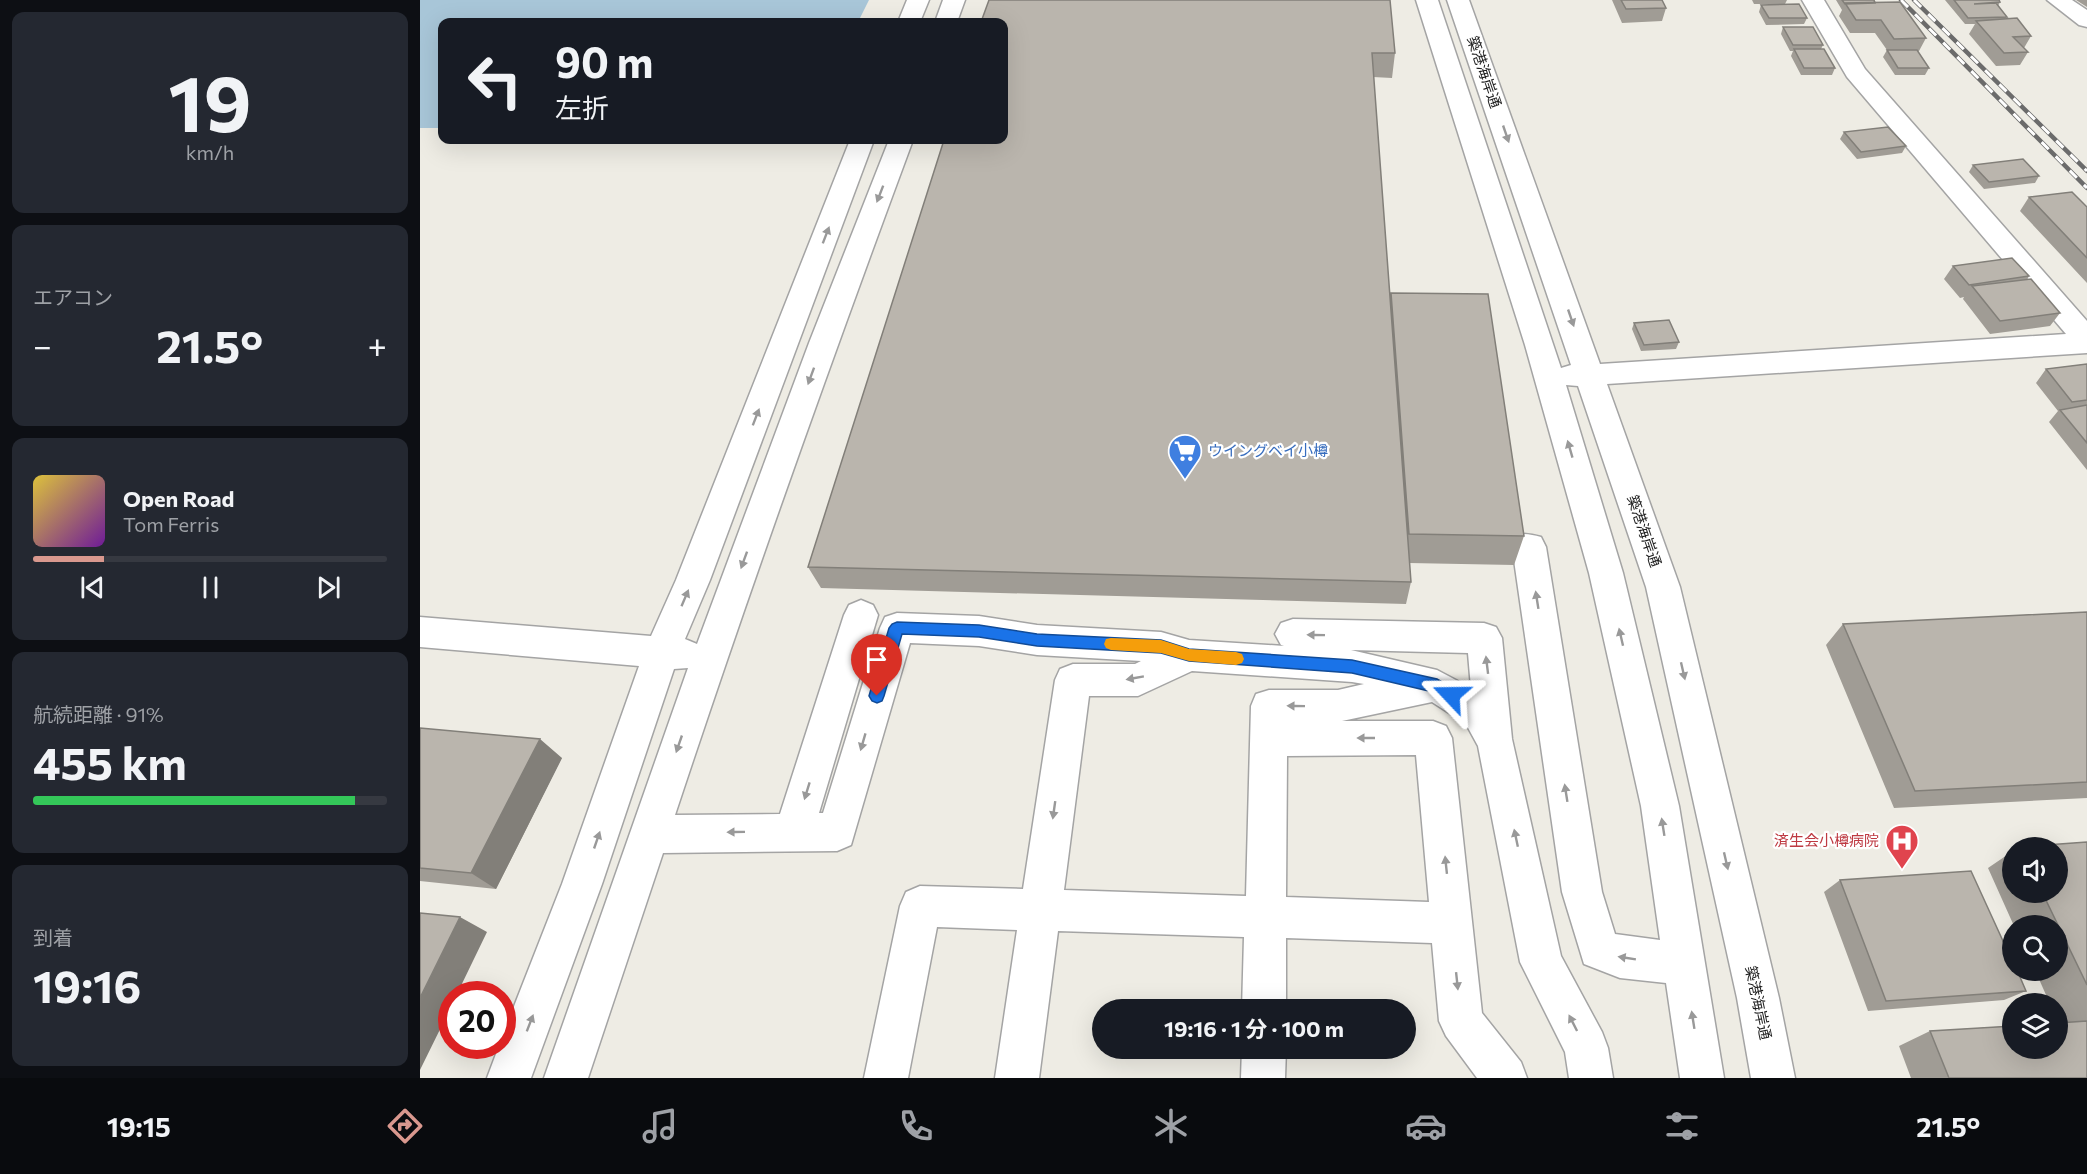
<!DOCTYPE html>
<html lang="ja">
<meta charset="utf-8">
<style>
body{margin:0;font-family:Commissioner,"Noto Sans JP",sans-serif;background:#242831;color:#f1f3f6;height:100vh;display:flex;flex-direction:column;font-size:22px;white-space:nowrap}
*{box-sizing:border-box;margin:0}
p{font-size:20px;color:#9ea1a6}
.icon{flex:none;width:33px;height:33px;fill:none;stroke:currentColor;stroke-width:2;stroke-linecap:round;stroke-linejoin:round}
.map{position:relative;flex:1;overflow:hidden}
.drawer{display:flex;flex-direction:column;gap:12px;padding:12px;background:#0d0f14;width:420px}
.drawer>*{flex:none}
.banner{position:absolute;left:18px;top:18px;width:570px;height:126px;border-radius:12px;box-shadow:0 6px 24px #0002;background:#171b24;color:#f1f3f6;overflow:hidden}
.buttons{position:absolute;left:1582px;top:837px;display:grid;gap:12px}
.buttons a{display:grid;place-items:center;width:66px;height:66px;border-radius:50%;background:#171b24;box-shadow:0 6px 24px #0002;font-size:30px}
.speed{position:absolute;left:18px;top:981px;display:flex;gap:12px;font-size:30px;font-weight:700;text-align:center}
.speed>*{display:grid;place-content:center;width:78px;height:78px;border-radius:50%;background:#171b24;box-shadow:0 6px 24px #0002;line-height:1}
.speed .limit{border:9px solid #d22;background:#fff;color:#111}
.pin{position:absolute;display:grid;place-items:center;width:51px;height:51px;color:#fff;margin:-62px -26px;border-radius:50% 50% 50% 0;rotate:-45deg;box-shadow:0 0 6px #0007}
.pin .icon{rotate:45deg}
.me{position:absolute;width:66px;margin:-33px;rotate:293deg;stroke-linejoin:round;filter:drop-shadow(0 0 4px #0008)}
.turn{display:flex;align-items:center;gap:21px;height:126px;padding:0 18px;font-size:27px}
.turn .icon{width:78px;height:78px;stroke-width:2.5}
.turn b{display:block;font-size:42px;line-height:51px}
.big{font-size:45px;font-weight:700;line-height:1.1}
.drawer .tile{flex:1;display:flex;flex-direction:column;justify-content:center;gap:9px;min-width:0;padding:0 21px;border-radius:12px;background:#242831}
.drawer .dial{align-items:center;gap:0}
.dial b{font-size:78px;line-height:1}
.song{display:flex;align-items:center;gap:18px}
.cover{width:72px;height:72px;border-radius:9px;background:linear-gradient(135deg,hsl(50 70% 55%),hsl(280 70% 35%))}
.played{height:6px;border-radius:3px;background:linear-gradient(90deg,#d9988e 20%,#363941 20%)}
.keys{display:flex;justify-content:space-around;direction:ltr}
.heat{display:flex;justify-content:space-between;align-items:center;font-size:33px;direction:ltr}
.charge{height:9px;border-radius:4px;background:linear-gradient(90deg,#34c759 91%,#363941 0)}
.trip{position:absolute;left:672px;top:999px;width:324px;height:60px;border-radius:30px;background:#171b24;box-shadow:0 6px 24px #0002;font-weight:700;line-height:60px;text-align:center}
.tabs{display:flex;height:96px;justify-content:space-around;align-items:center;background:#090b0e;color:#9ea1a6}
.tabs .icon{width:42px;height:42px}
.tabs .current{color:#d9988e}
.tabs b{font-size:27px;color:#f1f3f6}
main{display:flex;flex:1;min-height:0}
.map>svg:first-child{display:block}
</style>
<main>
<section class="drawer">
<div class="tile dial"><b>19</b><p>km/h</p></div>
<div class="tile"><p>エアコン</p>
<div class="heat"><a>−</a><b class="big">21.5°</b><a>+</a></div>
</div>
<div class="tile">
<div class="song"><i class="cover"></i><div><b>Open Road</b><p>Tom Ferris</p></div></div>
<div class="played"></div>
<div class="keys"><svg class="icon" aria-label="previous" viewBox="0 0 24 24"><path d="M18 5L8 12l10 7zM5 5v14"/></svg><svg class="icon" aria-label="pause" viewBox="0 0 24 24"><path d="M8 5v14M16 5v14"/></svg><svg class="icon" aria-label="next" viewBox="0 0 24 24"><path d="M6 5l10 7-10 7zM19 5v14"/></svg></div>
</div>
<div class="tile"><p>航続距離 · 91%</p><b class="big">455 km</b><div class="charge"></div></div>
<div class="tile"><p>到着</p><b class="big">19:16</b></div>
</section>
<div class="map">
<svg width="1667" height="1078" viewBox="0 0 1667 1078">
<rect width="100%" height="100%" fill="#eeece4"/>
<path fill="#a8c6d8" d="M 0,0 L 449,0 L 438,22 L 22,22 L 22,128 L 0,128 Z"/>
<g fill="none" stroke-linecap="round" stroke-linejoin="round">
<g stroke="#a4a4a4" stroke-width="3">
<path id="minor" d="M 487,0 L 509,0 L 500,22 L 478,22 Z
M 523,0 L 545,0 L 537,22 L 515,22 Z
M 996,0 L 1018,0 L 1141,368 L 1151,365 L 1027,0 L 1049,0 L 1180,364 L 1646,334 L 1427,77 L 1382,0 L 1404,0 L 1445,69 L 1667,321 L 1667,353 L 1187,384 L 1260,587 L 1359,998 L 1375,1078 L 1331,1078 L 1317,998 L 1226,587 L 1158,386 L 1146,385 L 1203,573 L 1259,806 L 1304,1078 L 1260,1078 L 1246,983 L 1200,978 L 1164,964 L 1142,892 L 1094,560 L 1080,557 L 1075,547 L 1080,537 C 1095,533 1106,533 1121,537 L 1126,547 L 1182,892 L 1195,934 L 1240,940 L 1221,806 L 1169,573 L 1105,345 Z
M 1627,0 L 1652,0 L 1667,10 L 1667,27 L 1659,25 Z
M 430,140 L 454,140 L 290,580 L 265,639 L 277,644 L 389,343 L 469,140 L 493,140 C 410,364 330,588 255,815 L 360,814 L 424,615 L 429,605 L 441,600 L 453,605 L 458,615 L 399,813 L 403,813 L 460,628 L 465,617 L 477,613 L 559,616 L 617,625 L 741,632 L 769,640 L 864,646 L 861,645 L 855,634 L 861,623 L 873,619 L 1064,623 L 1076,627 L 1082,638 L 1092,739 L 1141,956 L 1182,1032 L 1188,1048 L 1193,1078 L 1149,1078 L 1145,1052 L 1100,962 L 1058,746 L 1046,724 L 1012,702 L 922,721 L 1013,721 L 1026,726 L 1032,738 L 1062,1013 L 1101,1062 L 1107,1078 L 1057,1078 L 1026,1036 L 1019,1021 L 1012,943 L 866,938 L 866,1010 L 822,1010 L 824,937 L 638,931 L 619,1078 L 575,1078 L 597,930 L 517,927 L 488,1078 L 444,1078 L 480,906 L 486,892 L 500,886 L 603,889 L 635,680 L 640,669 L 653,664 L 715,664 L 721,661 L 617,655 L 559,646 L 490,643 L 431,845 L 417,851 L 243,853 L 168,1078 L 124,1078 L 268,668 L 254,669 L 182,884 L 111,1078 L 67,1078 L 79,1046 L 82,1046 L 82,1037 L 142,884 L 219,666 L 0,647 L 0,617 L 231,636 L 256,580 ZM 931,650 L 1048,653 L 1051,688 L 1017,670 ZM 772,671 L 932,682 L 944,684 L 918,690 L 849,690 L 836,694 L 831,706 L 826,896 L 644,890 L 669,696 L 718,696 ZM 996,755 L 1009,902 L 866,897 L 867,756 Z
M 822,1048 L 866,1048 L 865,1078 L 821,1078 Z"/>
</g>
<use href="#minor" fill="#fff" fill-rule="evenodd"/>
<g stroke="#6b6b6b" stroke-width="4.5">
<path id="rail" d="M 1481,0 L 1667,188
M 1494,0 L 1667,171"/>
</g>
<use href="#rail" stroke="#fff" stroke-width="3" stroke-dasharray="10" stroke-linecap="butt"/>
</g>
<path fill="#a09c95" d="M 569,0 L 975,53 L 972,78 L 953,77 L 970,302 L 971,293 L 1104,536 L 1094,565 L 989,563 L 991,582 L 986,604 L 401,588 L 388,567 Z
M 1192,0 L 1242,0 L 1246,8 L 1242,21 L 1202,23 Z
M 1332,0 L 1367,0 L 1365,4 L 1334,4 Z
M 1416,0 L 1454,0 L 1455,3 L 1506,38 L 1499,51 L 1498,51 L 1509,68 L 1505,75 L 1475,75 L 1463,57 L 1467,50 L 1455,33 L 1430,33 L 1419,16 L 1422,10 Z
M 1525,0 L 1579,0 L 1580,2 L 1578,6 L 1587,17 L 1585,19 L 1611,36 L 1604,48 L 1608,52 L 1600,65 L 1576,66 L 1549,34 L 1555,24 L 1545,24 Z
M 1656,0 L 1667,0 L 1667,7 Z
M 1341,5 L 1387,18 L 1384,24 L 1346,25 L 1339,12 Z
M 1363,27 L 1403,45 L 1401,49 L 1415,68 L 1412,75 L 1381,75 L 1371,56 L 1373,51 L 1370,51 L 1361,34 Z
M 1424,132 L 1486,146 L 1482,153 L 1437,159 L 1420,139 Z
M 1553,165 L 1619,176 L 1615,183 L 1564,189 L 1549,172 Z
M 1609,197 L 1667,207 L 1667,283 L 1600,211 Z
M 1533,266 L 1609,276 L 1607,280 L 1640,313 L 1630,326 L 1570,334 L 1543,299 L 1544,297 L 1540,298 L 1524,279 Z
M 1214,323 L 1259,342 L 1256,349 L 1221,351 L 1212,329 Z
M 1667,364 L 1667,470 L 1629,422 L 1638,411 L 1616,383 L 1626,369 Z
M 1667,612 L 1667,798 L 1474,808 L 1406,645 L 1423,624 Z
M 0,728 L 142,758 L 76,889 L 0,881 Z
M 1667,842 L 1667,1078 L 1491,1078 L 1479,1046 L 1510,1031 L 1639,1023 L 1638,1020 L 1638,1004 L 1630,1004 L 1615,970 L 1638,970 L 1638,926 L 1594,926 L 1568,868 L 1593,851 L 1593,892 L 1638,892 L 1638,848 L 1599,848 Z
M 1420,880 L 1606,991 L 1584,1000 L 1448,1011 L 1404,892 Z"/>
<path fill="#827f79" d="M 120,739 L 142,758 L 76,889 L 51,873 Z
M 40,917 L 67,932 L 37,994 L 32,994 L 32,1005 L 0,1070 L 0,998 Z"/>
<path fill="#bab5ad" stroke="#827f79" stroke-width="1.5" d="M 569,0 L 970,0 L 975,53 L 952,53 L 991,582 L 388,567 L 524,140 L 584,140 L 584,22 L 561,22 Z
M 1201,0 L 1242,0 L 1246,8 L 1206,9 Z
M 1422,0 L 1454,0 L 1455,3 L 1425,4 Z
M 1534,0 L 1579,0 L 1580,2 L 1554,4 L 1576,3 L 1587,17 L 1548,18 Z
M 1480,2 L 1506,38 L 1474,39 L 1461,20 L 1436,20 L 1425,3 Z
M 1379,4 L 1387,18 L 1349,18 L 1341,5 Z
M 1597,18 L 1611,36 L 1593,37 L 1608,52 L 1584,53 L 1556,21 Z
M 1363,27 L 1393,27 L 1403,45 L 1373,45 Z
M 1374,49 L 1404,49 L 1415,68 L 1384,68 Z
M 1467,50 L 1497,50 L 1509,68 L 1478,68 Z
M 1468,127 L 1486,146 L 1441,152 L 1424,132 Z
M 1603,159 L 1619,176 L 1569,182 L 1553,165 Z
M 1652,192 L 1667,207 L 1667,258 L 1609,197 Z
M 1592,258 L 1609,276 L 1549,285 L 1533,266 Z
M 1611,279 L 1640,313 L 1580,321 L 1552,286 Z
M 971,293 L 1068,294 L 1104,536 L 989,534 Z
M 1249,320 L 1259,342 L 1224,345 L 1214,323 Z
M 1667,364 L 1667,400 L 1652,402 L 1626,369 Z
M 1667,405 L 1667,443 L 1640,410 Z
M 1667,612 L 1667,782 L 1495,791 L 1423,624 Z
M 0,728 L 120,739 L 51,873 L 0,868 Z
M 1667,842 L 1667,985 L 1622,892 L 1638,892 L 1638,848 L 1600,848 L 1600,847 Z
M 1551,871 L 1593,963 L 1593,970 L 1597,970 L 1606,991 L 1466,1001 L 1420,880 Z
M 0,913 L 40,917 L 0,998 Z
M 1667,1021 L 1667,1078 L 1529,1078 L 1510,1031 L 1593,1026 L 1593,1048 L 1638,1048 L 1638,1023 Z"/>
<defs><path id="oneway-solid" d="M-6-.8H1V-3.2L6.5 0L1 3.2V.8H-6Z" transform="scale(1.5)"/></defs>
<g fill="#999">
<use href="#oneway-solid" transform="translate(1086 134) rotate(71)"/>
<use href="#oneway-solid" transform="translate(460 194) rotate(111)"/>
<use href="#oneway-solid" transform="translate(406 235) rotate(-69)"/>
<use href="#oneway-solid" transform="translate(1151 318) rotate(71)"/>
<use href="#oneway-solid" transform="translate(391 376) rotate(110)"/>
<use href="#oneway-solid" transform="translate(336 417) rotate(-69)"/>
<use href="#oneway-solid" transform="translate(1150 449) rotate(-106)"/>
<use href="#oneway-solid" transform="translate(324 560) rotate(110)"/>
<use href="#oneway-solid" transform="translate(265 598) rotate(-67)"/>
<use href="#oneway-solid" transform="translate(1117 600) rotate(-99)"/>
<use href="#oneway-solid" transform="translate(896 635) rotate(-179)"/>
<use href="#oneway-solid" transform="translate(1201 637) rotate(-103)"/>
<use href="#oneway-solid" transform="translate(1067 665) rotate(-97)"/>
<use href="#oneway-solid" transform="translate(1263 671) rotate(77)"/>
<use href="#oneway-solid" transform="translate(715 678) rotate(170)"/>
<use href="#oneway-solid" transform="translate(876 706) rotate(-179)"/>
<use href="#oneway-solid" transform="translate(946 738) rotate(180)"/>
<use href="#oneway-solid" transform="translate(443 742) rotate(106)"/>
<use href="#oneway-solid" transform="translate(259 744) rotate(109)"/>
<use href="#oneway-solid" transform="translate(387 791) rotate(107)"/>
<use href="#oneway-solid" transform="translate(1146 793) rotate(-99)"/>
<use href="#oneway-solid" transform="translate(634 810) rotate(98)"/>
<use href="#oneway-solid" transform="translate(1243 827) rotate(-99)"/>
<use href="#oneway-solid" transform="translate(316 832) rotate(179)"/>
<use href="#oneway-solid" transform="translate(1096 838) rotate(-102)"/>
<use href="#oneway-solid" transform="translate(177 840) rotate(-71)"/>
<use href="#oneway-solid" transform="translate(1306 861) rotate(77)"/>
<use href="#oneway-solid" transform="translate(1026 865) rotate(-96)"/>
<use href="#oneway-solid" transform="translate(1207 958) rotate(-171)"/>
<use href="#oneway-solid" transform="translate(1037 981) rotate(84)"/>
<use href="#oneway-solid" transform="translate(1273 1020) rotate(-99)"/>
<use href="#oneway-solid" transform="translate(110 1023) rotate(-69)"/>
<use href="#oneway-solid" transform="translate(1153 1023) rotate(-117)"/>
</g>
<path fill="#1a73e8" stroke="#114b97" stroke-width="1.5" d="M 477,622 L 559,625 L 617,634 L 741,640 L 769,649 L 932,660 L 1017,679 L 1036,690 L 1038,695 L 1036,700 L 1031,702 L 1013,692 L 932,673 L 769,661 L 741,653 L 617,646 L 559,637 L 482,634 L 464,696 L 462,701 L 457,703 L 452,701 L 449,696 L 469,628 L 472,624 Z"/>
<path fill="#f59e0b" d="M 691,638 L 741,640 L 769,649 L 816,652 L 822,654 L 824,659 L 822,663 L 816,665 L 769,661 L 741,653 L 691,650 L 686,648 L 684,644 L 686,639 Z"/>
<defs>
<g id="supermarket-pin" transform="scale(1.725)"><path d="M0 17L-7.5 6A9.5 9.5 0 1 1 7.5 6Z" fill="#3f7fe0" stroke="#fff"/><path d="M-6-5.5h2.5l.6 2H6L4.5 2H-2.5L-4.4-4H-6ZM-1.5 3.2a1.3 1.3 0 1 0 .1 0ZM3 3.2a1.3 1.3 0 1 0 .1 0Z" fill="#fff"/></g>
<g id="hospital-pin" transform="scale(1.725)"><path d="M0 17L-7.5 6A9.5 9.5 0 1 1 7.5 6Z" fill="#e0444e" stroke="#fff"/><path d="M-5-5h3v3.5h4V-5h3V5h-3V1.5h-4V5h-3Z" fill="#fff"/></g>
</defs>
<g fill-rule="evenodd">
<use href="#supermarket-pin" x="765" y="451"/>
<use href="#hospital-pin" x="1482" y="841"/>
</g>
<g text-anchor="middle" stroke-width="4.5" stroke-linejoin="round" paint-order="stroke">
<g font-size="15" fill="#1d1d1d" stroke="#fff">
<text transform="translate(1064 72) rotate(71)" y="5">築港海岸通</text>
<text transform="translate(1224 531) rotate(71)" y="5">築港海岸通</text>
<text transform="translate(1338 1003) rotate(78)" y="5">築港海岸通</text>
</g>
<g font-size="15" fill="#366cbe" stroke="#fff" text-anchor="start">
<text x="788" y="456">ウイングベイ小樽</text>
</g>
<g font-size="15" fill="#be3a42" stroke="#fff" text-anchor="end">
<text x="1459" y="846">済生会小樽病院</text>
</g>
</g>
</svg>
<div class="buttons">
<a><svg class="icon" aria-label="sound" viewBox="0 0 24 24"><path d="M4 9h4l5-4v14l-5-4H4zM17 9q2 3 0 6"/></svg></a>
<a><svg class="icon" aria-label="search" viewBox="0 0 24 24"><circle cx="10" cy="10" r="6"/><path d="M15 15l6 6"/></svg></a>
<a><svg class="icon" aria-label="layers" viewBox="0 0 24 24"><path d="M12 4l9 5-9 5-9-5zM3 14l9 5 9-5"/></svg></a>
</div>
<div class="speed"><div class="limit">20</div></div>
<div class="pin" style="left:457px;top:696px;background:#d93025"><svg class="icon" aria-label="arrive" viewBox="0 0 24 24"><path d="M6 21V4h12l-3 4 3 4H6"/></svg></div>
<svg class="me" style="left:1031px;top:695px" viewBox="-20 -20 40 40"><path d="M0-17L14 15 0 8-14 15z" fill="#1a73e8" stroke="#fff" stroke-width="4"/></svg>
<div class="trip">19:16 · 1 分 · 100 m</div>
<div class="banner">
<div class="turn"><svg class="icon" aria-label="left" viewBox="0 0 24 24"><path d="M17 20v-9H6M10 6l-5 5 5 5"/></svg><div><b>90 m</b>左折</div></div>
</div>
</div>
</main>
<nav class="tabs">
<b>19:15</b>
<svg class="icon current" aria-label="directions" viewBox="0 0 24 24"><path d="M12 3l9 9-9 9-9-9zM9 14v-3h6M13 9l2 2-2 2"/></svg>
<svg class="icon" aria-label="music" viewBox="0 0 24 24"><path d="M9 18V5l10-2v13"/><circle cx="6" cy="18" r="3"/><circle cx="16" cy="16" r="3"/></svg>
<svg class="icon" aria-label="phone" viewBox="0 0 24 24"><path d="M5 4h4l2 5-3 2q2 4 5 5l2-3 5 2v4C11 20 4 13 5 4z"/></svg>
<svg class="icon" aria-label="climate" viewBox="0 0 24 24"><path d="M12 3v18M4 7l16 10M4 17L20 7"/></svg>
<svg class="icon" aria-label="car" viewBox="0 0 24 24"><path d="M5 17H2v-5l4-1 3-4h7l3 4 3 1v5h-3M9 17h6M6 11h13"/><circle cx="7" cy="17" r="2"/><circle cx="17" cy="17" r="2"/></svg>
<svg class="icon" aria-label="filters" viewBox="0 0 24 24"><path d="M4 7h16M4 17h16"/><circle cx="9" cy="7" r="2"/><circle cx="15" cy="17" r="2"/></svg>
<b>21.5°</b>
</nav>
